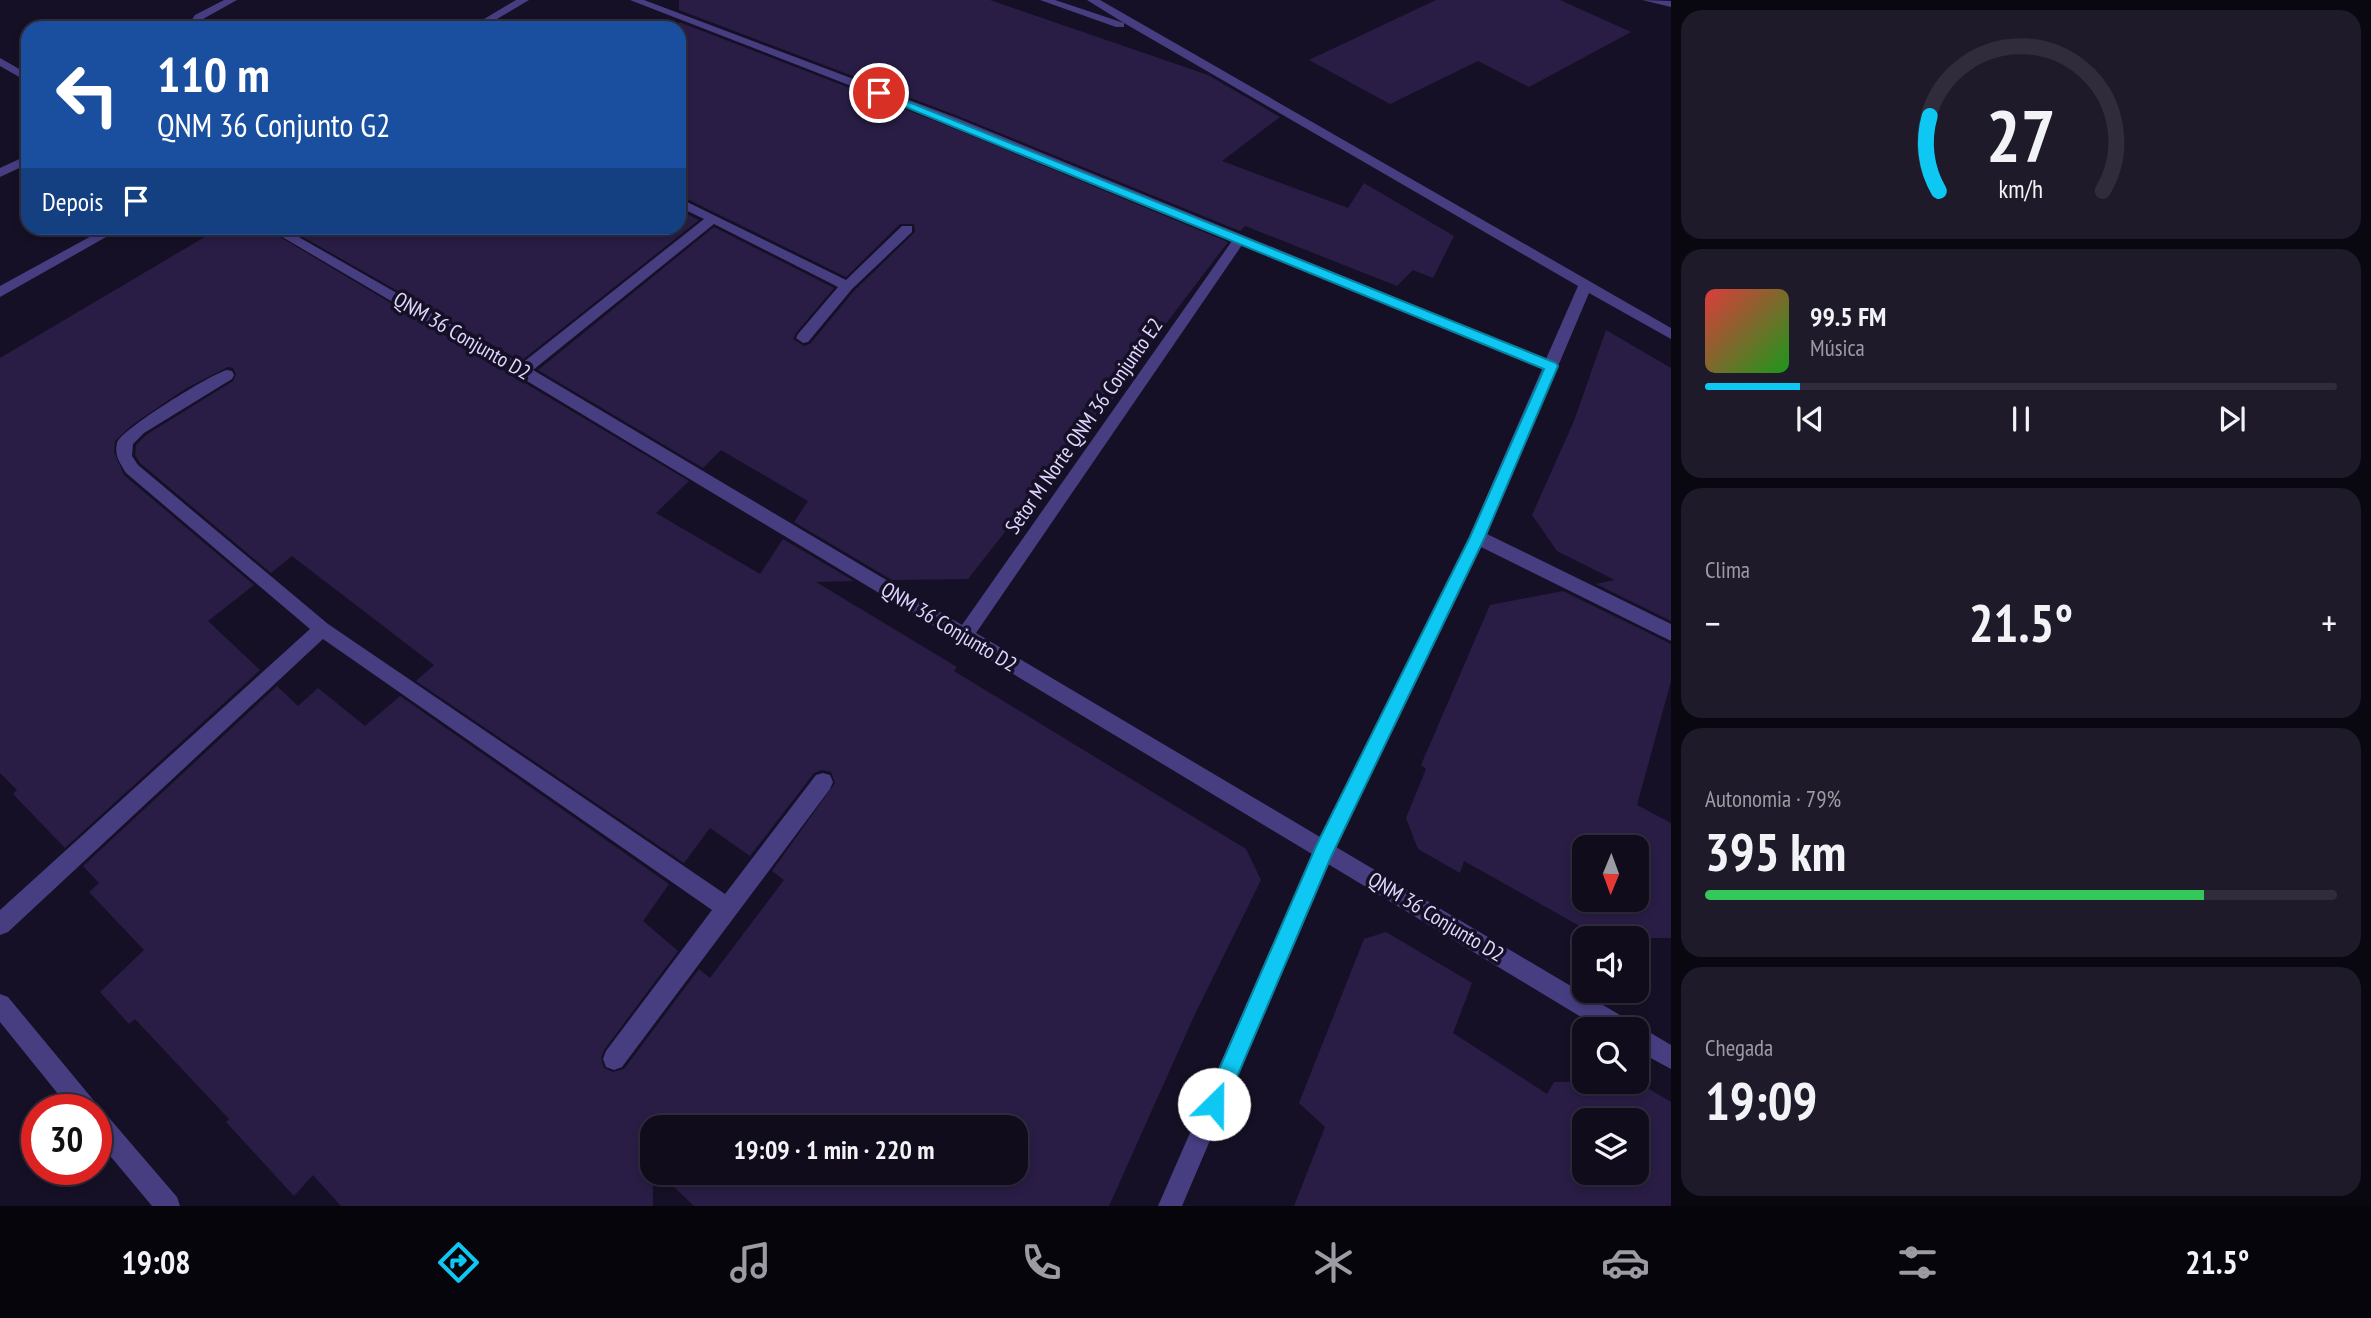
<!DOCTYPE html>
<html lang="pt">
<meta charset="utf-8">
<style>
body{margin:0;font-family:"PT Sans Narrow",sans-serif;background:#1e1a29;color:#f1f3f6;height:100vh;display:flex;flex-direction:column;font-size:26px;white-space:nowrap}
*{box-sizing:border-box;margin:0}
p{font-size:23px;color:#9c9ba3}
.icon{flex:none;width:38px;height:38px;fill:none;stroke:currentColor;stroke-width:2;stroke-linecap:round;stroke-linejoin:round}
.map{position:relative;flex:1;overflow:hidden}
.details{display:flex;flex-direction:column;gap:10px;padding:10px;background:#09070f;width:700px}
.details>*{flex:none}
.top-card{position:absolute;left:21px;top:21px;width:665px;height:214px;border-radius:21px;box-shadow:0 4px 10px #0003,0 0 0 2px #302c3b;background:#1a4fa0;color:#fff;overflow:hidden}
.needle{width:46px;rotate:181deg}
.fabs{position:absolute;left:1572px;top:835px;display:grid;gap:14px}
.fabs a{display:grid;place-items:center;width:77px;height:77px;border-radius:14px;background:#100c1c;box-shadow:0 4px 10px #0003,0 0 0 2px #302c3b;font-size:35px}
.speed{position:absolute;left:21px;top:1094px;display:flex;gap:14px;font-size:35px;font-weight:700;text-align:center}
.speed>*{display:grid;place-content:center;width:91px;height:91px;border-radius:50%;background:#100c1c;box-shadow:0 4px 10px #0003,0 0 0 2px #302c3b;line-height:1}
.speed .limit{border:10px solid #d22;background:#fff;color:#111}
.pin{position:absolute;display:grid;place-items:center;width:60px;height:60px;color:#fff;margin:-30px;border:4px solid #fff;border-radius:50%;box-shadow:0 2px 7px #0007}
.me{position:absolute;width:77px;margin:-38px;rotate:23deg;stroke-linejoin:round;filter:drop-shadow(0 0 5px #0008)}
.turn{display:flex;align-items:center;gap:24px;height:147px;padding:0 21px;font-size:32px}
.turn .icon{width:91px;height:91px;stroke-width:2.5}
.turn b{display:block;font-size:49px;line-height:60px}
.then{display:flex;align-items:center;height:66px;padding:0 21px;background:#0003;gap:14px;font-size:26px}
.big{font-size:52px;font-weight:700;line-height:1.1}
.details .widget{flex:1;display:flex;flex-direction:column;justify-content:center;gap:10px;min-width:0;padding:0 24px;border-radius:21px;background:#1e1a29}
.details .dial{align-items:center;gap:0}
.dial svg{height:182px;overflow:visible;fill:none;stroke:#302c3b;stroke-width:7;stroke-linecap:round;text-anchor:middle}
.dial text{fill:#f1f3f6;stroke:none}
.song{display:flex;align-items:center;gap:21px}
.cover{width:84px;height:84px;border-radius:10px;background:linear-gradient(135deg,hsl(0 70% 55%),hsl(120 70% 35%))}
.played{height:7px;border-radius:4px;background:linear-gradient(90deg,#0ec7f2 15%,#302c3b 15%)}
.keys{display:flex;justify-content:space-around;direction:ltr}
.heat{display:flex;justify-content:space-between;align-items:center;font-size:38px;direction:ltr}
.charge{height:10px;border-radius:5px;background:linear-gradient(90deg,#34c759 79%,#302c3b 0)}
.trip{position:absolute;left:640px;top:1115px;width:388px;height:70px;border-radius:21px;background:#100c1c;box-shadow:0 4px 10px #0003,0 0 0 2px #302c3b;font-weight:700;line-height:70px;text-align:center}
.tab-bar{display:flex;height:112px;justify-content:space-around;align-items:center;background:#06050b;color:#9c9ba3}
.tab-bar .icon{width:49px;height:49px}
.tab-bar .on{color:#0ec7f2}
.tab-bar b{font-size:32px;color:#f1f3f6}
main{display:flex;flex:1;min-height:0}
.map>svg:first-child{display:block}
</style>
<main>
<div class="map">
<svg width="1671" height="1206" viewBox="0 0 1671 1206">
<rect width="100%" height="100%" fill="#161026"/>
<path fill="#291d45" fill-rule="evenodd" d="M 679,0 L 990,0 L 1208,75 L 1280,117 L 1222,161 L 1348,208 L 1364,183 L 1454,236 L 1433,278 L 1413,270 L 1397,286 L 1245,226 L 1240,231 L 958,116 L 679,10 Z
M 1436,0 L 1560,0 L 1631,32 L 1529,87 L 1478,61 L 1390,104 L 1309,60 Z
M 679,22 L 948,126 L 1228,242 L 1136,363 L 1140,364 L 1109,404 L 1106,403 L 968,579 L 892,580 L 794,522 L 808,501 L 721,450 L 703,468 L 538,370 L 714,227 L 834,288 L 796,333 L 793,339 L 804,346 L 810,344 L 854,291 L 915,232 L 914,224 L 900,224 L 846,277 L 679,195 Z
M 679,210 L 699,220 L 521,361 L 287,228 L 679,228 Z
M 220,228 L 265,228 L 689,481 L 656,513 L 760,574 L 783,539 L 854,581 L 816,582 L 957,667 L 954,671 L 1246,849 L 1261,880 L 1195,1014 L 1109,1206 L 694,1206 L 658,1172 L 1017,1172 L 1017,1127 L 653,1127 L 653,1206 L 341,1206 L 313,1175 L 294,1196 L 226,1122 L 229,1119 L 135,1019 L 129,1024 L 100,992 L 144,950 L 89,892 L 99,883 L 83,866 L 277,686 L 298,706 L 318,688 L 365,726 L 400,696 L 669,884 L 643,921 L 678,951 L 604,1050 L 601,1058 L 604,1068 L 613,1072 L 624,1069 L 699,969 L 710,978 L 784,880 L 772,871 L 835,783 L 831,772 L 822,770 L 814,773 L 750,856 L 710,828 L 684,863 L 416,681 L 434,665 L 292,556 L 271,573 L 140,463 L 135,455 L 136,445 L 146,435 L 233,381 L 236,374 L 233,368 L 228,367 L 185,389 L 132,425 L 115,441 L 114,452 L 124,475 L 254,585 L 208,621 L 260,670 L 65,848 L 13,794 L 17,790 L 0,773 L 0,358 Z
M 1606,330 L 1671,368 L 1671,621 L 1596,584 L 1615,580 L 1557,551 L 1532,515 L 1574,421 Z
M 1563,591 L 1671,644 L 1671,681 L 1637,805 L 1671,823 L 1671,938 L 1601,938 L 1464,861 L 1460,873 L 1418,849 L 1406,818 L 1426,769 L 1421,765 L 1490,605 ZM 1584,847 L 1636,847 L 1636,900 L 1584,900 Z
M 1386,932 L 1472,983 L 1453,1033 L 1547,1094 L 1554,1082 L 1636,1081 L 1671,1102 L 1671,1206 L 1294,1206 L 1325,1127 L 1299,1103 L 1364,939 ZM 1584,1120 L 1636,1120 L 1636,1172 L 1584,1172 Z"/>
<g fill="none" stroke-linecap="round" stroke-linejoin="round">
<path fill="#473e82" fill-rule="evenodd" d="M 224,0 L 237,0 L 203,19 L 205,28 L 195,28 L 191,21 L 195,15 Z
M 516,0 L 529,0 L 482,28 L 469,28 Z
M 630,0 L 644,0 L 957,118 L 1546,359 L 1578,286 L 1124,23 L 1124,27 L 1116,27 L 1040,0 L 1055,0 L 1124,23 L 1087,0 L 1100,0 L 1671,328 L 1671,339 L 1589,293 L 1487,534 L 1671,624 L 1671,641 L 1481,547 L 1336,847 L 1630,1021 L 1632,1027 L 1644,1029 L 1671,1045 L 1671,1069 L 1636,1050 L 1636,1029 L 1601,1029 L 1328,864 L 1182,1206 L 1158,1206 L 1312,854 L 517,375 L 267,228 L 283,228 L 521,364 L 704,219 L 679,207 L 679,198 L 846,280 L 902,226 L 912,226 L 912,232 L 852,289 L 808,342 L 803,343 L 796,338 L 798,334 L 838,287 L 714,224 L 533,370 L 962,625 L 1232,241 L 949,124 ZM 1242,245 L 1542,369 L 1469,537 L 1320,837 L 976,633 Z
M 1642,0 L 1671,1 L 1671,7 Z
M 0,58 L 28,74 L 28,82 L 0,66 Z
M 28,155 L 28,164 L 0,177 L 0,168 Z
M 106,228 L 122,228 L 0,297 L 0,286 Z
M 227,370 L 232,371 L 234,375 L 232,379 L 144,433 L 133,444 L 132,456 L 138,465 L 328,624 L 725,894 L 816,775 L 823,773 L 830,775 L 833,782 L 830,789 L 622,1067 L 614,1070 L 606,1067 L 603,1059 L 606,1051 L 712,910 L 323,639 L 8,932 L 0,935 L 0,910 L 310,629 L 126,473 C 120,463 114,456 117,443 C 120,430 211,374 227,370 Z
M 0,994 L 8,997 L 95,1102 L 98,1109 L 104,1112 L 177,1197 L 180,1206 L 152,1206 L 96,1139 L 96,1110 L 71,1110 L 0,1022 Z"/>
</g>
<path fill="#0ec7f2" stroke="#09819d" stroke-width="2" d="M 879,90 L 1556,363 L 1558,366 L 1485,537 L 1331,857 L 1222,1112 L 1214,1115 L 1207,1112 L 1204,1104 L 1317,844 L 1470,537 L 1544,369 L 876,95 L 874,93 Z"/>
<g text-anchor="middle" stroke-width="7" stroke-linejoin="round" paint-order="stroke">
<g font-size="21" fill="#dfd7fd" stroke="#161026">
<text transform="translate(462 336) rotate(30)" y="7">QNM 36 Conjunto D2</text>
<text transform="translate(1084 426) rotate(-55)" y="7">Setor M Norte QNM 36 Conjunto E2</text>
<text transform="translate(949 627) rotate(31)" y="7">QNM 36 Conjunto D2</text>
<text transform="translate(1436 917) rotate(31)" y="7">QNM 36 Conjunto D2</text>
</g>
</g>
</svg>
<div class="fabs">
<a><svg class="needle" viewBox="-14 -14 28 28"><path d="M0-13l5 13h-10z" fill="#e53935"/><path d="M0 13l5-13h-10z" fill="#9c9ba3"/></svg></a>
<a><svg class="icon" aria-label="sound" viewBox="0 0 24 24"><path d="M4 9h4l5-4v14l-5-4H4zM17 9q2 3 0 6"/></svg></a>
<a><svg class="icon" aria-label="search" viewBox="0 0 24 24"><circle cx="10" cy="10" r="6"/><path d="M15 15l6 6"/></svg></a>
<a><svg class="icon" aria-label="layers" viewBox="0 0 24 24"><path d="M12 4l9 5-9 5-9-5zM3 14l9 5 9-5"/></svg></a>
</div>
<div class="speed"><div class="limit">30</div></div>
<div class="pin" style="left:879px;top:93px;background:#d93025"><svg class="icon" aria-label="arrive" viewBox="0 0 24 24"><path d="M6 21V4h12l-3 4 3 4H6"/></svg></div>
<svg class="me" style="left:1214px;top:1104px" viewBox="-20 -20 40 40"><circle r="19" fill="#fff"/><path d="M0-13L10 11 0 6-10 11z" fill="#0ec7f2"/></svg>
<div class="trip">19:09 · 1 min · 220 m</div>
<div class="top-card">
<div class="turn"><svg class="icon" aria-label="left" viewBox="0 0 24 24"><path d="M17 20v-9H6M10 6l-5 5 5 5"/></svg><div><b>110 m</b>QNM 36 Conjunto G2</div></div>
<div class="then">Depois<svg class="icon" aria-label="arrive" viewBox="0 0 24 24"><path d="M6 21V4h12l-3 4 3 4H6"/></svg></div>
</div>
</div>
<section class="details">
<div class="widget dial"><svg viewBox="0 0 100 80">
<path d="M14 69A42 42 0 1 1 86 69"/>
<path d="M14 69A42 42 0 0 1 10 36" stroke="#0ec7f2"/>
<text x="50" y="56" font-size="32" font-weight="700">27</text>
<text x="50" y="72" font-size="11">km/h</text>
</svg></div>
<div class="widget">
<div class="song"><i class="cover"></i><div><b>99.5 FM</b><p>Música</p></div></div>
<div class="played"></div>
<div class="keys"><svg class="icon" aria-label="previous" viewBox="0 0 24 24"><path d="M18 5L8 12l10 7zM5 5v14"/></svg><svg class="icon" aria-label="pause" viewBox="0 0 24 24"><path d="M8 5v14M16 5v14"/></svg><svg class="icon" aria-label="next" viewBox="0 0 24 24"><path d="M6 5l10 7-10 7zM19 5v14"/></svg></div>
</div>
<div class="widget"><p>Clima</p>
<div class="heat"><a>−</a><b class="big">21.5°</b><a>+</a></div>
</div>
<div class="widget"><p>Autonomia · 79%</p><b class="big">395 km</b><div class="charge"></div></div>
<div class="widget"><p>Chegada</p><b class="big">19:09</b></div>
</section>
</main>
<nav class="tab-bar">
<b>19:08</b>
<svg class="icon on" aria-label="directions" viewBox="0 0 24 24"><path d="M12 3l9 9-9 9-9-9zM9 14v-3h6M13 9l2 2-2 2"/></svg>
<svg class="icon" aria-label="music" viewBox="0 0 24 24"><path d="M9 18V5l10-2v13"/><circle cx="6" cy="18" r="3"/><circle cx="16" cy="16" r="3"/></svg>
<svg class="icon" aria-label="phone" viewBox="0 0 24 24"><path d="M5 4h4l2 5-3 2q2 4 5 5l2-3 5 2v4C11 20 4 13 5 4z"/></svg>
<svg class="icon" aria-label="climate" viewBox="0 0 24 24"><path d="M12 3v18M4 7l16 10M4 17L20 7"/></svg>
<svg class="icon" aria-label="car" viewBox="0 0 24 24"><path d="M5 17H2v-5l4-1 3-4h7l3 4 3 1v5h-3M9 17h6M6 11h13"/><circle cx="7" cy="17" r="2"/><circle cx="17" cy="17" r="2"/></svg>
<svg class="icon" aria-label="filters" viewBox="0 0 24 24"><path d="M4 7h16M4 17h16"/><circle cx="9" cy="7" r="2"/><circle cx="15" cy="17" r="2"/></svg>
<b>21.5°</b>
</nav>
